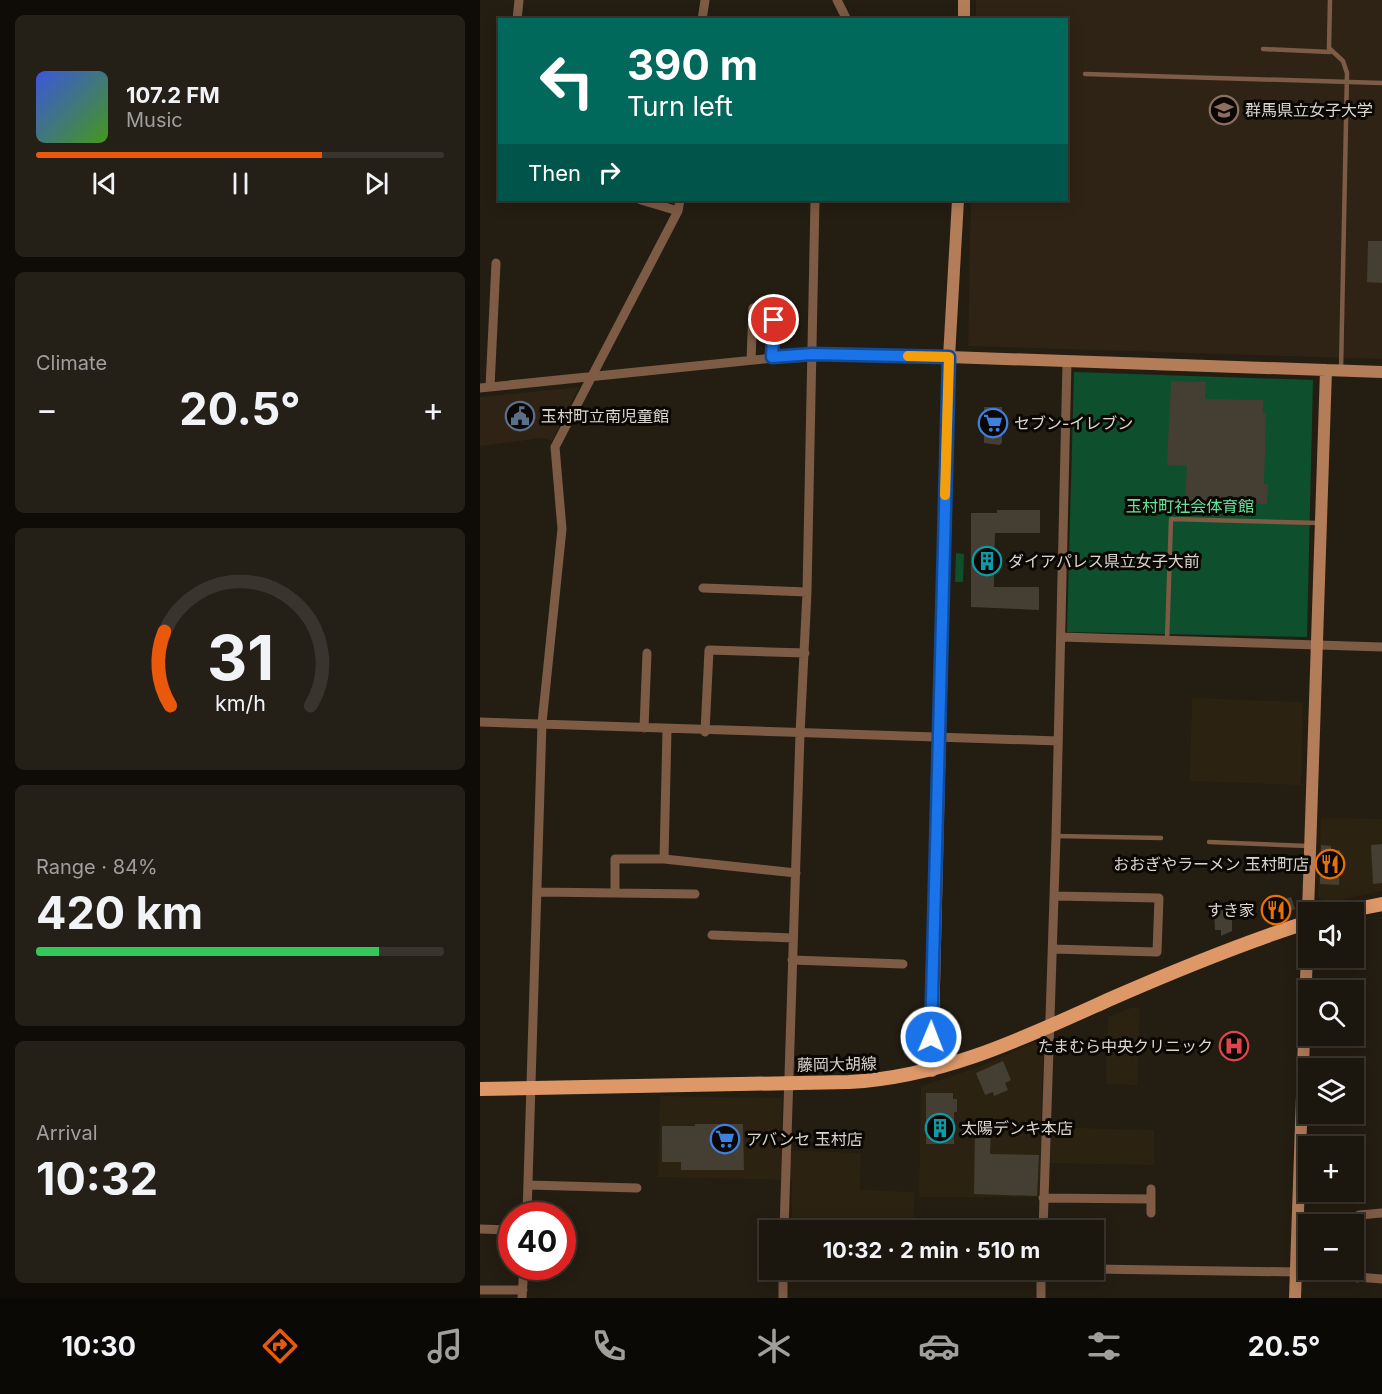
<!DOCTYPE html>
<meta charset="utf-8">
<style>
body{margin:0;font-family:Inter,"Noto Sans JP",sans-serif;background:#241f17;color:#f1f3f6;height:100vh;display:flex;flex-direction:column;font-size:22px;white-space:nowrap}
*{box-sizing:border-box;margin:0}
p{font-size:20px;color:#a09f9e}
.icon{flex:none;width:33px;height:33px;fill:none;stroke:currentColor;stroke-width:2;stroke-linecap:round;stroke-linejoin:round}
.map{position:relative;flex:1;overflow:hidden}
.sheet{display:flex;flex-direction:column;gap:15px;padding:15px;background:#0f0c08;width:480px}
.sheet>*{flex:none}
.hud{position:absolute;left:18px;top:18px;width:570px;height:183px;border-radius:0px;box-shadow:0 3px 15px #0003,0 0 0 2px #39352e;background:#00695c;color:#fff;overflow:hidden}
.controls{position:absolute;left:818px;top:902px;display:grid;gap:12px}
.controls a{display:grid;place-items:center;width:66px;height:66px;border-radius:0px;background:#1b160e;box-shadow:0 3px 15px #0003,0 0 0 2px #39352e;font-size:30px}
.speed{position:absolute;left:18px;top:1202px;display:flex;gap:12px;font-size:30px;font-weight:700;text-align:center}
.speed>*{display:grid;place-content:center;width:78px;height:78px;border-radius:50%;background:#1b160e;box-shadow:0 3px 15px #0003,0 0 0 2px #39352e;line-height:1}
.speed .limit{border:9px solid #d22;background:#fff;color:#111}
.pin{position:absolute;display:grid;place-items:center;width:51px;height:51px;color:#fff;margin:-26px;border:3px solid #fff;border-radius:50%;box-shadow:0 2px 6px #0007}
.me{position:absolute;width:66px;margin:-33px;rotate:1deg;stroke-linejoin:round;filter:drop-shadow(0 0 4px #0008)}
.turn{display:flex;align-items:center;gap:21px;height:126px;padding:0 30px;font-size:27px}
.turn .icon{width:78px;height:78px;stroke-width:2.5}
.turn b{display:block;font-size:42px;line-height:51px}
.then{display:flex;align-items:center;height:57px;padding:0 30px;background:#0003;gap:12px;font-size:22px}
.big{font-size:45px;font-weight:700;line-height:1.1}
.sheet .widget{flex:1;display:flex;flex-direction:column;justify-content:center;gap:9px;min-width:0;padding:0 21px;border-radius:9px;background:#241f17}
.sheet .dial{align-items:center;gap:0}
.dial svg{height:156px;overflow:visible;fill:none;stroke:#39352e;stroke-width:7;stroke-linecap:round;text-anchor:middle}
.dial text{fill:#f1f3f6;stroke:none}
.song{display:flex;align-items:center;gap:18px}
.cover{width:72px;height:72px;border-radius:9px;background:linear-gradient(135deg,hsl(230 70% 55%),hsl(100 70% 35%))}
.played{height:6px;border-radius:3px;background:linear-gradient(90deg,#ea580c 70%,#39352e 70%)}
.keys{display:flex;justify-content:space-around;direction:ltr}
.heat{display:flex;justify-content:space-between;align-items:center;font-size:33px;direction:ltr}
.charge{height:9px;border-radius:4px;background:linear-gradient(90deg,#34c759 84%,#39352e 0)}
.trip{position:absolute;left:279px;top:1220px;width:345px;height:60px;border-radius:0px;background:#1b160e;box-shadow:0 3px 15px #0003,0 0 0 2px #39352e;font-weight:700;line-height:60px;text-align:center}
.tab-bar{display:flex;height:96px;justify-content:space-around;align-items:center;background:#0b0906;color:#a09f9e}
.tab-bar .icon{width:42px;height:42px}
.tab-bar .current{color:#ea580c}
.tab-bar b{font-size:27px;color:#f1f3f6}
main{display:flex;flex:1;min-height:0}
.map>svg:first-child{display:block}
</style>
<main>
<section class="sheet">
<div class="widget">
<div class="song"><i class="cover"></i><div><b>107.2 FM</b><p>Music</p></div></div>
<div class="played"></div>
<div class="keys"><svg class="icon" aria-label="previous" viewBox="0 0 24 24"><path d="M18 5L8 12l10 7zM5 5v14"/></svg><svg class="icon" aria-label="pause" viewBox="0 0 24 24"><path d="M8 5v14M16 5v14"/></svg><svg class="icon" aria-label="next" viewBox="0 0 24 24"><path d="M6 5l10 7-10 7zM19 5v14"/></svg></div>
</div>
<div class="widget"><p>Climate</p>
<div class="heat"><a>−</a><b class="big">20.5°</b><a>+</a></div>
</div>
<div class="widget dial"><svg viewBox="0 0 100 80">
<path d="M14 69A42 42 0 1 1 86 69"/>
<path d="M14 69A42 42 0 0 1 11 31" stroke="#ea580c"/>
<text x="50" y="56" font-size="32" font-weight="700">31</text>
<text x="50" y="72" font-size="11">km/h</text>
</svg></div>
<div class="widget"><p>Range · 84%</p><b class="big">420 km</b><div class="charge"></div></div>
<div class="widget"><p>Arrival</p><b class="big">10:32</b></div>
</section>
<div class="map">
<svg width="902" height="1298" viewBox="0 0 902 1298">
<rect width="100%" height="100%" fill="#241d12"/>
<path fill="#2c2211" d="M 712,698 L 823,702 L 821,785 L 710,781 Z
M 841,818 L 902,819 L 902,891 L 848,903 L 838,897 Z
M 651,1008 L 660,1008 L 657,1085 L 626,1084 L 628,1017 Z
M 564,1038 L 561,1127 L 674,1130 L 674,1165 L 561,1163 L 559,1197 L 439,1197 L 441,1086 L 496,1068 Z
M 180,1096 L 302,1098 L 301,1150 L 381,1153 L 380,1190 L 434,1192 L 433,1230 L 312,1227 L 312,1180 L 178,1177 Z"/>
<path fill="#2f2315" d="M 496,0 L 902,0 L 902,359 L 488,346 L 491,200 L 586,200 L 586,20 L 496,19 Z
M 99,387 L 72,441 L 62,438 L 0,446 L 0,397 Z"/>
<path fill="#0e4f2e" d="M 594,372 L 833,380 L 827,637 L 587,632 Z
M 476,553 L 484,554 L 483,582 L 475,582 Z"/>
<path fill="#453e32" d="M 888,241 L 902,241 L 902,283 L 887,282 Z
M 691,381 L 726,382 L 725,399 L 783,400 L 783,413 L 786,414 L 784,484 L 788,484 L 787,504 L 705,502 L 707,466 L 687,465 Z
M 504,407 L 522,407 L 522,443 L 519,445 L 504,443 Z
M 517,510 L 560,510 L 560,533 L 515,533 L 514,564 L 514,587 L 559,587 L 559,610 L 491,607 L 491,513 L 517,513 Z
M 902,844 L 902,883 L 893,884 L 891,845 Z
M 841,845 L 851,846 L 851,850 L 860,850 L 859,885 L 840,884 Z
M 811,897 L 815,909 L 787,919 L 783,907 Z
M 752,909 L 752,931 L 741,936 L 741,930 L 735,930 L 734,910 Z
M 523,1061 L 531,1080 L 525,1083 L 528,1090 L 514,1096 L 513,1092 L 505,1095 L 496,1073 Z
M 446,1093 L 473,1093 L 473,1099 L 477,1099 L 477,1112 L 474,1112 L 474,1144 L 446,1144 Z
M 215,1124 L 263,1124 L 264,1170 L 201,1170 L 201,1162 L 182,1162 L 182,1126 L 215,1126 Z
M 495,1129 L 511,1129 L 510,1154 L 559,1155 L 557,1196 L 494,1194 Z"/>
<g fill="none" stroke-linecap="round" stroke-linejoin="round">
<path stroke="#7d5b45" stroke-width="4.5" d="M 850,0 L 849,48 L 863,61 L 867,73 L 861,370
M 783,49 L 850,52
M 605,74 L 902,83
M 687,641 L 691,519 L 839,523
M 576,836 L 681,838
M 729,842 L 828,846"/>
<path stroke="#7d5b45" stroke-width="9" d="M 357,0 L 367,20
M 37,20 L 39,0
M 222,20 L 225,0
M 161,200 L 198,211
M 292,357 L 294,301
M 271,360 L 273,308
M 10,387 L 16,263
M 0,388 L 332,354 L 469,357
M 223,588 L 327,592
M 581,637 L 902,647
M 0,722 L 578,741
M 164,728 L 167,653
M 225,732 L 229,650 L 325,653
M 184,859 L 316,873
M 57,892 L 215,894
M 135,893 L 135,859 L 184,859 L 187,730
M 232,935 L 313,938
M 573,949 L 677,952 L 679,898 L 574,896
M 312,960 L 423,964
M 48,1185 L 157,1188
M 671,1189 L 671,1213
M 563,1198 L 671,1199
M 47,1215 L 62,723 L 82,529 L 75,447 L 198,211 L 200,200
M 0,1229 L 32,1230
M 304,1230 L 320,734 L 327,592 L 335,200
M 563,1230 L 576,836 L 587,362
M 614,1269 L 816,1272 L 902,1279
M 877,1278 L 879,1215 L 902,1213
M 0,1290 L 43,1290
M 42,1298 L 44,1266
M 303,1298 L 303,1269
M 561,1298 L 561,1269"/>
<path stroke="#b47d59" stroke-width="12" d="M 484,20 L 484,0
M 469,357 L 902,372
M 828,912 L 846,370
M 452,1071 L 469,357 L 478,200
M 815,1298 L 828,923"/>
<path stroke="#de9868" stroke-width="14" d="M 862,912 L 902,904
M 0,1089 L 369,1082 C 463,1077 544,1038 628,1000 C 694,971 760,944 828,922"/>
</g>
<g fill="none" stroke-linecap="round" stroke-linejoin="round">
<g stroke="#114b97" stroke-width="15">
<path id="route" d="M 294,320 L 292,357 L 332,354 L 469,357 L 451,1037"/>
</g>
<use href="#route" stroke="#1a73e8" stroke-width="10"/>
<path stroke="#f59e0b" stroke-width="10" d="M 428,356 L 469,357 L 465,495"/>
</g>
<defs>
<g id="university-ring" transform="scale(1.5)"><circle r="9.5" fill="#0b0804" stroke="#8d6e63" stroke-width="1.5"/><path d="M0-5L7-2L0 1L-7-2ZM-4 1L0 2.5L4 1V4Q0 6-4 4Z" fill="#8d6e63"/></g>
<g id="civic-ring" transform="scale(1.5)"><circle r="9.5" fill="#0b0804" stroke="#5c6f8a" stroke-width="1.5"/><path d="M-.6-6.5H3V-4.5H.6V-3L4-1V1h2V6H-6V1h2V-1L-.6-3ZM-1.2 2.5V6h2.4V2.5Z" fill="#5c6f8a"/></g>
<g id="supermarket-ring" transform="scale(1.5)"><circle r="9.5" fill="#0b0804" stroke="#3f7fe0" stroke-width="1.5"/><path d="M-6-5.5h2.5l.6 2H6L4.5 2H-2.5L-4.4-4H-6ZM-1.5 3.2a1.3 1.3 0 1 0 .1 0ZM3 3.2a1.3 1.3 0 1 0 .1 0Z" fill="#3f7fe0"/></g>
<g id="building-ring" transform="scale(1.5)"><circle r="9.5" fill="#0b0804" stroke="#0f9aa8" stroke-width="1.5"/><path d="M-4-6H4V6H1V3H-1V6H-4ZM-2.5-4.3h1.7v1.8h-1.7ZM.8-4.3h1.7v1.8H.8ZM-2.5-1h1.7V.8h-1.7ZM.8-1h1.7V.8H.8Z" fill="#0f9aa8"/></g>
<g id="restaurant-ring" transform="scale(1.5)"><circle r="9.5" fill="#0b0804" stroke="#e8710a" stroke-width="1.5"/><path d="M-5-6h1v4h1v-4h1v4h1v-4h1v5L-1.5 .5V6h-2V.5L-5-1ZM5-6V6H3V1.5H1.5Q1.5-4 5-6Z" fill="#e8710a"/></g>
<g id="hospital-ring" transform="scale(1.5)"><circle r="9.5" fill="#0b0804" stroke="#e0444e" stroke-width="1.5"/><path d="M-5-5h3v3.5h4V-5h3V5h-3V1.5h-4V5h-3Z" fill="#e0444e"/></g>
</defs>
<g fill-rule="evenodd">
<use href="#university-ring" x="744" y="110"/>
<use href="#civic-ring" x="40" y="416"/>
<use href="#supermarket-ring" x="513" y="423"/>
<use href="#building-ring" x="507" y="561"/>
<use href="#restaurant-ring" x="850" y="864"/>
<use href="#restaurant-ring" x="796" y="910"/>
<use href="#hospital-ring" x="754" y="1046"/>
<use href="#building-ring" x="460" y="1128"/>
<use href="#supermarket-ring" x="245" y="1139"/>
</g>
<g text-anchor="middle" stroke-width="6" stroke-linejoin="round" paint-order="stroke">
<g font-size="16" fill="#dbd6cf" stroke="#0b0804" text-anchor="start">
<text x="765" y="116">群馬県立女子大学</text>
<text x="61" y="422">玉村町立南児童館</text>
<text x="534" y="429">セブン-イレブン</text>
<text x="528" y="567">ダイアパレス県立女子大前</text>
<text x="829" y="870" text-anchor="end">おおぎやラーメン 玉村町店</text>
<text x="775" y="916" text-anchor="end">すき家</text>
<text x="733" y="1052" text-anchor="end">たまむら中央クリニック</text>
<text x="481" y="1134">太陽デンキ本店</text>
<text x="266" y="1145">アバンセ 玉村店</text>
</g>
<g font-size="16" fill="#64e49b" stroke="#0b0804">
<text x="710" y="512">玉村町社会体育館</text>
</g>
<g font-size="16" fill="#dbd6cf" stroke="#0b0804">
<text transform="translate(357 1064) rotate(-1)" y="6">藤岡大胡線</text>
</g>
</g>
</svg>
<div class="controls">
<a><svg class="icon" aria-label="sound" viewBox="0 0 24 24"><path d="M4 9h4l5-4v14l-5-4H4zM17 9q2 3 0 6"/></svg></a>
<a><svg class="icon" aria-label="search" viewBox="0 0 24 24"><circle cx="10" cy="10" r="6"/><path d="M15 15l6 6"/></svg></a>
<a><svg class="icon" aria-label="layers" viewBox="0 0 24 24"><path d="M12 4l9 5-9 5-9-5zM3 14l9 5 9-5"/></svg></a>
<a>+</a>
<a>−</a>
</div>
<div class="speed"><div class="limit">40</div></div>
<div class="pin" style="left:294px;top:320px;background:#d93025"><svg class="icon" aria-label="arrive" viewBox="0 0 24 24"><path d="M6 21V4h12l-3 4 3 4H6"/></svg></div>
<svg class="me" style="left:451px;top:1037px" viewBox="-20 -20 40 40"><circle r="17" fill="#1a73e8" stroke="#fff" stroke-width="3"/><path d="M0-11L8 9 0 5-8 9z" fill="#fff"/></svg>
<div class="trip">10:32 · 2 min · 510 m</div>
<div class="hud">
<div class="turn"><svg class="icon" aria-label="left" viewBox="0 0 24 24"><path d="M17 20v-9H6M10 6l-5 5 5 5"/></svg><div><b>390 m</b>Turn left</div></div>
<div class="then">Then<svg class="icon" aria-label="right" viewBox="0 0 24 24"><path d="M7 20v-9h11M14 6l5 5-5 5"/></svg></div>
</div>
</div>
</main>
<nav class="tab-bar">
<b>10:30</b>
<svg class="icon current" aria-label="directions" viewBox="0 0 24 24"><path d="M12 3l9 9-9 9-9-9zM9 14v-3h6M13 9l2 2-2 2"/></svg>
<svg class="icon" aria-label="music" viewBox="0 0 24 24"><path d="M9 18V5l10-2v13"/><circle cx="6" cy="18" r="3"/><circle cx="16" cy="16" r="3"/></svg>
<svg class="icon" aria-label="phone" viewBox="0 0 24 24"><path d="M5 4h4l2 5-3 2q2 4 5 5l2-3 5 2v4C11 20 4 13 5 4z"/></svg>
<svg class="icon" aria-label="climate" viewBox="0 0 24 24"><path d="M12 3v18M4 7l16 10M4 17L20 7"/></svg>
<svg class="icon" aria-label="car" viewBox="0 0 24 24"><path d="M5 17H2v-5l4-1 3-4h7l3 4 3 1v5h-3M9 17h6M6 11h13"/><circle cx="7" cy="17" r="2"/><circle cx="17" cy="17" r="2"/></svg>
<svg class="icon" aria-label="filters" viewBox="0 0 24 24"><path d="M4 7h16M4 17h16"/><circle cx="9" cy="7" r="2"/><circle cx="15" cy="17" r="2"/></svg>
<b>20.5°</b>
</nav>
